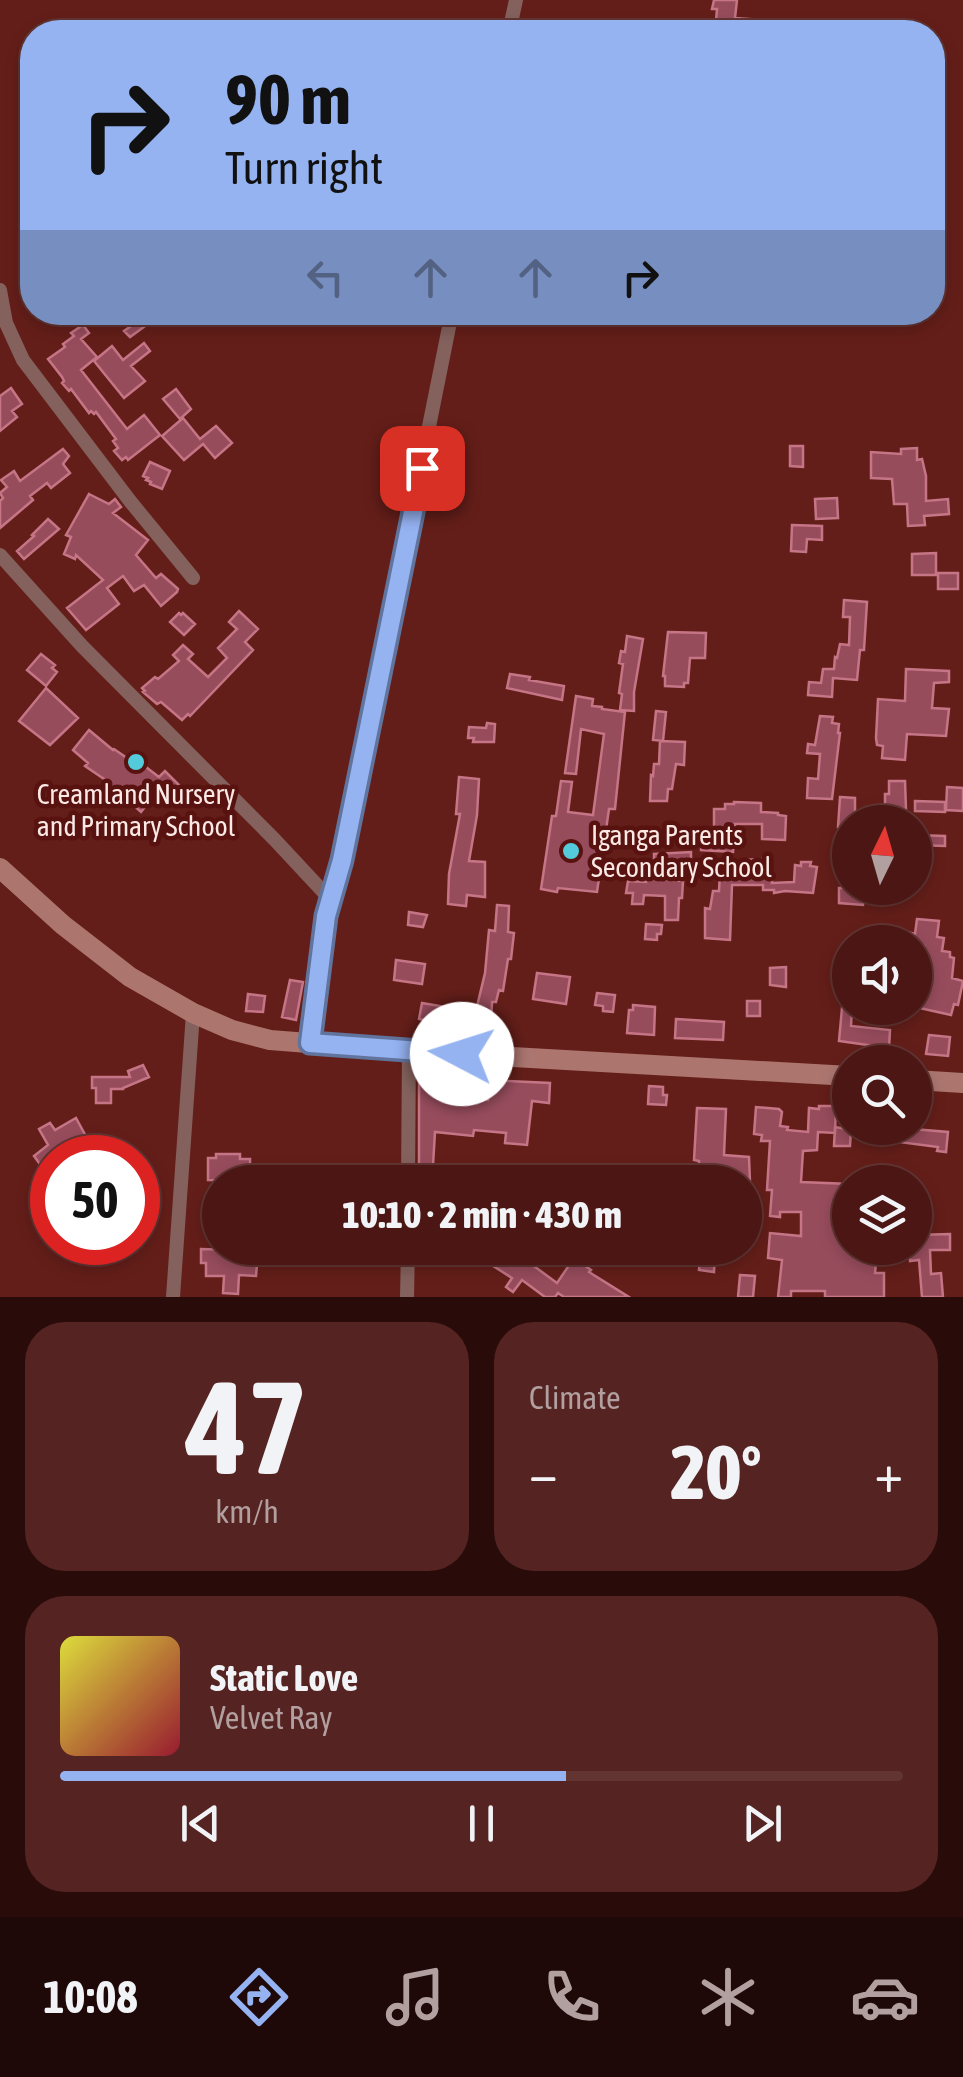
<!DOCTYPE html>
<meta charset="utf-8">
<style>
body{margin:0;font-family:"Asap Condensed",sans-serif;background:#552321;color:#f1f3f6;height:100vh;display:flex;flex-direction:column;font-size:38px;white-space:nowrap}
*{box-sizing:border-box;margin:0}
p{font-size:32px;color:#b29fa0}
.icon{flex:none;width:55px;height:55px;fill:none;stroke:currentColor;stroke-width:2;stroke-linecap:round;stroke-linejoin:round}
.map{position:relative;height:1297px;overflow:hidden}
.side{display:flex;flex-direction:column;gap:25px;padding:25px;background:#290c0a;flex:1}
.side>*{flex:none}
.hud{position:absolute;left:20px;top:20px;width:925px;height:305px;border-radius:40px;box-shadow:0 5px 15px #0003,0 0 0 2px #623533;background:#95b2f1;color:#111;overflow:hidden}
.needle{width:65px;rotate:5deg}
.buttons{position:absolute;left:832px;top:805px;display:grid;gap:20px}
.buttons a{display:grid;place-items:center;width:100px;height:100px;border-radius:50%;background:#4b1613;box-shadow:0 5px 15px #0003,0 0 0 2px #623533;font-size:50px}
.speed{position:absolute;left:30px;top:1135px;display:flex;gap:20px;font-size:50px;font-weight:700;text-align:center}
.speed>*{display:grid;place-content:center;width:130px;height:130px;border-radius:50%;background:#4b1613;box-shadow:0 5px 15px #0003,0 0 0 2px #623533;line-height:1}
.speed .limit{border:15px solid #d22;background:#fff;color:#111}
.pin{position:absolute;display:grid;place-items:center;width:85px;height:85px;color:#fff;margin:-42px;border-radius:20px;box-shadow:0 5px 15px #0006}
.me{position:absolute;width:110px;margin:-55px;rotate:275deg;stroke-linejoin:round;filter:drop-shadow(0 0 8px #0008)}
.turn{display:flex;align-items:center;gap:35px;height:210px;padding:0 40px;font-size:45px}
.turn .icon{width:130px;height:130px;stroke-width:2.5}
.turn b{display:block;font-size:70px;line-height:85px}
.lanes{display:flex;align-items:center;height:95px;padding:0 40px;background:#0003;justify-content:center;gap:50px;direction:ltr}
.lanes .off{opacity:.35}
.big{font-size:75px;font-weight:800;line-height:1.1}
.side .card{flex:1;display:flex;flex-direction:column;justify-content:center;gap:15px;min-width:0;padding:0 35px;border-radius:40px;background:#552321}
.side .dial{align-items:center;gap:0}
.dial b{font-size:130px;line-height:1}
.song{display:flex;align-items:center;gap:30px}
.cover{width:120px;height:120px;border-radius:15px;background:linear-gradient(135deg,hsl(60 70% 55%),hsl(350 70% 35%))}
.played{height:10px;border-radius:5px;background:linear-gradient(90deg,#95b2f1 60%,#623533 60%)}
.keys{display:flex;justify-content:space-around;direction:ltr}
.heat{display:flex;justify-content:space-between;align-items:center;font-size:55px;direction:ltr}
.side .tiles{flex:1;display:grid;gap:25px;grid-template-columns:1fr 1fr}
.card:last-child{grid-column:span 2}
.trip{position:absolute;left:202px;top:1165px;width:560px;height:100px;border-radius:50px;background:#4b1613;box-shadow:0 5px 15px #0003,0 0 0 2px #623533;font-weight:800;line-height:100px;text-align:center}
.menu{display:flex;height:160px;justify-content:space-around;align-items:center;background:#1e0908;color:#b29fa0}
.menu .icon{width:70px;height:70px}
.menu .active{color:#95b2f1}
.menu b{font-size:45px;color:#f1f3f6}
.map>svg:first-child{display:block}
</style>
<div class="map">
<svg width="963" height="1297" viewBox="0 0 963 1297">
<rect width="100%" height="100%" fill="#641e19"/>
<path fill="#974c5c" stroke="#c57585" stroke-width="2.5" d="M 714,0 L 737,0 L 735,18 L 762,20 L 761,32 L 715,32 L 717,9 L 712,9 Z
M 468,22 L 495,30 L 495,32 L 465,32 Z
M 147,315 L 152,321 L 130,337 L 124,331 Z
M 83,325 L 89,333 L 81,339 L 97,357 L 81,370 L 127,429 L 144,415 L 160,435 L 128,460 L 126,457 L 122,460 L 114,451 L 118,448 L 113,441 L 116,439 L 96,412 L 94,414 L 91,411 L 89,413 L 71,389 L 69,391 L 62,383 L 64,381 L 62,377 L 48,359 L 65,347 L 63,344 L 74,336 L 71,333 Z
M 144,343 L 150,351 L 131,366 L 145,381 L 124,398 L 94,361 L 112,346 L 123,360 Z
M 11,388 L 22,404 L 12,411 L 17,417 L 0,431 L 0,396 Z
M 176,389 L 191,409 L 180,419 L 163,399 Z
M 183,418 L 200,439 L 216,426 L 232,443 L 215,458 L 203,444 L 184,460 L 162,436 Z
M 790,446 L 803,446 L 803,467 L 790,466 Z
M 917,448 L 917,460 L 922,459 L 926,476 L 926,501 L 948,499 L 949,514 L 924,516 L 925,525 L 908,526 L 907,504 L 894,504 L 892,479 L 871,478 L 871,452 L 901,454 L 901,449 Z
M 63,449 L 69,456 L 63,464 L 70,473 L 51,488 L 47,483 L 30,496 L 33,500 L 0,528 L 0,501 L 3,498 L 0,493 L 7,487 L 1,480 L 14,471 L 20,481 Z
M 150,462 L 170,471 L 162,489 L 150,484 L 151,482 L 146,480 L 148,478 L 143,476 Z
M 89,494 L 109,504 L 115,499 L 121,507 L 113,513 L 148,540 L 136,555 L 156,578 L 161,574 L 178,589 L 177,592 L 161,606 L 144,585 L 134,591 L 123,576 L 107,588 L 119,604 L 86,630 L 67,608 L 103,580 L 76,555 L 75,559 L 64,554 L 71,537 L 66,535 Z
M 837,498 L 838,518 L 816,519 L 815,499 Z
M 48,519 L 59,529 L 24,559 L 17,551 L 34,536 L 32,535 Z
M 792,525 L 822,526 L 822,540 L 807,539 L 806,552 L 791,551 Z
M 936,553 L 936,575 L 912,575 L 912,554 Z
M 938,573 L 958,573 L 958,589 L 938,589 Z
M 844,600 L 867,602 L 864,650 L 860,650 L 857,680 L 833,678 L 832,697 L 808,695 L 809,682 L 821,683 L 823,669 L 834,669 L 835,657 L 837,658 L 840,644 L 849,645 L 850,617 L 843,617 Z
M 239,611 L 258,629 L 245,642 L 253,650 L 190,716 L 188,714 L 182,720 L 161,702 L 157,704 L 143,692 L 145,691 L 142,688 L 155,677 L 158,679 L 179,661 L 173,655 L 183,645 L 193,654 L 188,659 L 208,677 L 227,658 L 218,648 L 237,629 L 229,622 Z
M 179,613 L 181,615 L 183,613 L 195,624 L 184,635 L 170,622 Z
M 668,632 L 706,633 L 705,658 L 690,658 L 688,683 L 684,683 L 684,687 L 665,686 L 665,676 L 663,676 Z
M 627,636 L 643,639 L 634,692 L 634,711 L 620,710 L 622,694 L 619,693 L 623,664 L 619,663 L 621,651 L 625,652 Z
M 41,654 L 55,665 L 52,668 L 57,672 L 46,686 L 27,670 Z
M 906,669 L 949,671 L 949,682 L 934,683 L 932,708 L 949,709 L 946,736 L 907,734 L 905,760 L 882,758 L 883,746 L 877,745 L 876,738 L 878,699 L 905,701 Z
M 510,674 L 530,677 L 529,680 L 564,686 L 562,700 L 507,688 Z
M 46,688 L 78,718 L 50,745 L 19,721 Z
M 576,696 L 593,699 L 592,706 L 602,707 L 602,709 L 625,712 L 615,809 L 609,809 L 597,892 L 558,888 L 557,892 L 541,889 L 552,816 L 556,816 L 561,781 L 572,782 L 568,812 L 593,815 L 604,734 L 581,729 L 576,774 L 565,773 Z
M 656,711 L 666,712 L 663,741 L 653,740 Z
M 820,716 L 833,717 L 832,723 L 839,724 L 838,733 L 840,733 L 832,799 L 807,798 L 808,778 L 818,779 L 820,754 L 807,753 L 808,744 L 815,745 Z
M 487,723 L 495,724 L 494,742 L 473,742 L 474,738 L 468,738 L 469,727 L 486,728 Z
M 89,730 L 113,750 L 114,749 L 140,767 L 142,764 L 159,777 L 165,771 L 182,788 L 173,798 L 161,787 L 141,812 L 104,779 L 85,766 L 88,763 L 73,750 Z
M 660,741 L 685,742 L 684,765 L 676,764 L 672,789 L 668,789 L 667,801 L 650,801 L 651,775 L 653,776 L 654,764 L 659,764 Z
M 459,777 L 479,779 L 477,815 L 469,861 L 485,862 L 485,897 L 467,895 L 466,906 L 448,904 L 449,874 L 460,814 L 456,814 Z
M 889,781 L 905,781 L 906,809 L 888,809 L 888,806 L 885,806 L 885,794 L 889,794 Z
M 947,787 L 963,788 L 963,811 L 946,810 Z
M 840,797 L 855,798 L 855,822 L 850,822 L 850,828 L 838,827 Z
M 915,801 L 945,802 L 945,812 L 915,811 Z
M 734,802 L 761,803 L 761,812 L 778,813 L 778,815 L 786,816 L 785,840 L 762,839 L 762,824 L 735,824 L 733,852 L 701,850 L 702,830 L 714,830 L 714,809 L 725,809 L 725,804 L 734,804 Z
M 915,835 L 945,836 L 945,846 L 915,845 Z
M 691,852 L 691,862 L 654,865 L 654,854 Z
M 761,859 L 761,873 L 772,873 L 772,883 L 794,882 L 795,865 L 801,866 L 801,862 L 811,862 L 810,866 L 817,867 L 813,893 L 785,891 L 774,893 L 774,890 L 763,890 L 763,885 L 732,885 L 730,940 L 705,938 L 705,908 L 710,909 L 713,891 L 719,891 L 720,871 L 742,872 L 742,860 Z
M 646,878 L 683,881 L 682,898 L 679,898 L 678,920 L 665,920 L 665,896 L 644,895 L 643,904 L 632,904 L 633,893 L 626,893 L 628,881 L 646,882 Z
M 839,888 L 864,888 L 863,905 L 839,903 Z
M 497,905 L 509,906 L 508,932 L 514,933 L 511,959 L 508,959 L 503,991 L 499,990 L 496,1002 L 492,1002 L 491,1025 L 473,1023 L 485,973 L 489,930 L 495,931 Z
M 409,912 L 427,915 L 423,927 L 408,925 Z
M 917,919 L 939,921 L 937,937 L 944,938 L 942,951 L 950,952 L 950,957 L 954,958 L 952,978 L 963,981 L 958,1005 L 954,1004 L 951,1015 L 915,1007 L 915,971 L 921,972 L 924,946 L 906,942 L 908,932 L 915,934 Z
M 646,924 L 662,925 L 661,934 L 657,934 L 657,940 L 645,939 Z
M 396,960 L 425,964 L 422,984 L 394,980 Z
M 786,967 L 786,987 L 770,985 L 770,968 Z
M 537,973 L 570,977 L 566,1004 L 533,999 Z
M 290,980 L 303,982 L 296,1020 L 282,1017 Z
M 597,993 L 615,995 L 613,1012 L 603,1011 L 603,1006 L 595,1005 Z
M 248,994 L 265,996 L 263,1012 L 246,1011 Z
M 747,1001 L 760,1001 L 760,1016 L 747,1016 Z
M 422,1003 L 446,1007 L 443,1023 L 419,1019 Z
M 633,1005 L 655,1007 L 654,1035 L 627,1033 L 629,1010 L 633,1010 Z
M 842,1008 L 852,1008 L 851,1026 L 890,1030 L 889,1048 L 839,1041 Z
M 676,1019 L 724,1022 L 723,1040 L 675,1038 Z
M 929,1035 L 950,1037 L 948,1056 L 926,1054 Z
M 143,1065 L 149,1077 L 123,1088 L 123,1089 L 111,1089 L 111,1103 L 96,1103 L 96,1088 L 92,1088 L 92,1077 L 130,1077 L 128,1071 Z
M 419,1075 L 439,1076 L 438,1098 L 459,1100 L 459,1097 L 488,1100 L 490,1080 L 550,1083 L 549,1103 L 532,1101 L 527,1145 L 505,1143 L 506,1133 L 474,1130 L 473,1136 L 435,1132 L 432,1182 L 419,1182 Z
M 649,1086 L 663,1087 L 663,1095 L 667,1095 L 666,1105 L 648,1104 Z
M 819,1106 L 836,1106 L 835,1133 L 818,1132 L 817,1150 L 803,1151 L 801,1182 L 850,1184 L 850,1248 L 875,1248 L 875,1254 L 877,1254 L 875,1273 L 884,1273 L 884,1297 L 825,1297 L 825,1291 L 791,1291 L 791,1297 L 778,1297 L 782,1260 L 768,1258 L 770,1233 L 801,1236 L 801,1212 L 780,1212 L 780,1217 L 770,1216 L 772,1190 L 767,1190 L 770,1141 L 761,1141 L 762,1135 L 754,1134 L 756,1107 L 779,1109 L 782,1112 L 780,1126 L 788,1127 L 787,1130 L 808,1132 L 809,1108 L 819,1109 Z
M 697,1108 L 726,1109 L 724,1155 L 749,1157 L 750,1182 L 697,1182 L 699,1161 L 694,1160 Z
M 76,1118 L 88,1140 L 52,1158 L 52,1181 L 34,1156 L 48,1145 L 39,1129 L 50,1123 L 55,1130 Z
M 835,1127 L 851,1130 L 850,1146 L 834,1146 Z
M 901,1128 L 948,1132 L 946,1152 L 937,1151 L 938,1147 L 899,1142 Z
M 216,1154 L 240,1154 L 240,1159 L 250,1159 L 250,1181 L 208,1180 L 208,1158 L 216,1158 Z
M 950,1234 L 950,1250 L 930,1250 L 931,1274 L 941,1273 L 943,1297 L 922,1297 L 919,1260 L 910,1261 L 910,1248 L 915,1248 L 915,1235 Z
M 465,1248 L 535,1248 L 527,1261 L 557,1283 L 574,1258 L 591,1270 L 589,1272 L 629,1297 L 564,1297 L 558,1293 L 555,1297 L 545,1297 L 522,1280 L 513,1292 L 506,1287 L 512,1278 Z
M 201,1249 L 263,1251 L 262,1265 L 257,1264 L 256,1276 L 239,1275 L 238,1294 L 223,1293 L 224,1276 L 206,1276 L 206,1263 L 201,1263 Z
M 701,1250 L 715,1251 L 714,1272 L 699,1270 Z
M 740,1275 L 755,1276 L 753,1297 L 738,1297 Z"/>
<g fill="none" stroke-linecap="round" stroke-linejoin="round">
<path stroke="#84615c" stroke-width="14" d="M 509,32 L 516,0
M 0,290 L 6,323 L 23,360 L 130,501 L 193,578
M 0,555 L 82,646 L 275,840 L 330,899
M 310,1043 L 326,916 L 342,860 L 452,312
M 408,1182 L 409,1049
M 173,1297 L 193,1013
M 407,1297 L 408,1248"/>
<path stroke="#ac766f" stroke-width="20" d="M 0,868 L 63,925 L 130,977 L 193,1013 L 232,1030 L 270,1040 L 423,1052 L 850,1076
M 915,1080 L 963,1083"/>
</g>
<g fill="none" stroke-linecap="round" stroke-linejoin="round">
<g stroke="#61749d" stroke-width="25">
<path id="route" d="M 422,468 L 342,860 L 326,916 L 310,1043 L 462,1054"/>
</g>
<use href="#route" stroke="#95b2f1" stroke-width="18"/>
</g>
<g fill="#53cbdb" stroke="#58120f" stroke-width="4">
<circle cx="136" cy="762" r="10"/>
<circle cx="571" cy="851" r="10"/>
</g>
<g text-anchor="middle" stroke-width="9" stroke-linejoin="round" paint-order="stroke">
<g font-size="28" fill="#fbe9e6" stroke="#58120f">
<text x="136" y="804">Creamland Nursery<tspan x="136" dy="32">and Primary School</tspan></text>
<text x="591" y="845" text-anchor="start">Iganga Parents<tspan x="591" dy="32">Secondary School</tspan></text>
</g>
</g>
</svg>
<div class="buttons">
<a><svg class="needle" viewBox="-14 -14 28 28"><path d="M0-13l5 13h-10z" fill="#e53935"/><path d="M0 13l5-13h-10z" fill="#b29fa0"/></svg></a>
<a><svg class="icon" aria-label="sound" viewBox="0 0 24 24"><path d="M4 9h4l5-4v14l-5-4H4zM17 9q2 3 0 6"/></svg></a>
<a><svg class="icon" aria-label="search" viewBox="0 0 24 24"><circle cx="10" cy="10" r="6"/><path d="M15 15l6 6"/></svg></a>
<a><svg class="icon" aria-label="layers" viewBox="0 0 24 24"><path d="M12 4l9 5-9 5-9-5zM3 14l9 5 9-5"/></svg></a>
</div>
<div class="speed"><div class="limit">50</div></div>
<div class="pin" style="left:422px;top:468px;background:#d93025"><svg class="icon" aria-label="arrive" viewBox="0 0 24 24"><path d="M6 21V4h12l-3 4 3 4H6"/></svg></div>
<svg class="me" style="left:462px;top:1054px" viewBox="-20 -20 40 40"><circle r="19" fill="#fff"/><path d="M0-13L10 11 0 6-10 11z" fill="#95b2f1"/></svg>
<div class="trip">10:10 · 2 min · 430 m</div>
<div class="hud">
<div class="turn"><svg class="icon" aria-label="right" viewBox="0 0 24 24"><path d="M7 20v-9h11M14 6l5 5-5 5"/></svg><div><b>90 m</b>Turn right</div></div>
<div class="lanes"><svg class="icon off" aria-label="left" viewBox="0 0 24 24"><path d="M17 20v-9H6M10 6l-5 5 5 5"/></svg><svg class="icon off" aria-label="ahead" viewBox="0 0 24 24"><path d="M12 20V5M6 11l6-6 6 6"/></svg><svg class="icon off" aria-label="ahead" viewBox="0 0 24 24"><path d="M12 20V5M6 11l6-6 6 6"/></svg><svg class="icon" aria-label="right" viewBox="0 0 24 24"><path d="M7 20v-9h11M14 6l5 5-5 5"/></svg></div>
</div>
</div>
<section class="side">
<div class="tiles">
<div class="card dial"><b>47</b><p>km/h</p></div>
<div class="card"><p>Climate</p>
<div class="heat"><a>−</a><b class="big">20°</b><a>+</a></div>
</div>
<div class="card">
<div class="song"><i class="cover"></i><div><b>Static Love</b><p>Velvet Ray</p></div></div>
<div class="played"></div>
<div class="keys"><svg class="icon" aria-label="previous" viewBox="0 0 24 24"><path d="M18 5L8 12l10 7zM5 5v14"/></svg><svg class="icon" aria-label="pause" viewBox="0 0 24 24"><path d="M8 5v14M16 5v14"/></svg><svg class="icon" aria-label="next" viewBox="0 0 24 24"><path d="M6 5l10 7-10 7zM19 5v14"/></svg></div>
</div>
</div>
</section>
<nav class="menu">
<b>10:08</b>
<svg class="icon active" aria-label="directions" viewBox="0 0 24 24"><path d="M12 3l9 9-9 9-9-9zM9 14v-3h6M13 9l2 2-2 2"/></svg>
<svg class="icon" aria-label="music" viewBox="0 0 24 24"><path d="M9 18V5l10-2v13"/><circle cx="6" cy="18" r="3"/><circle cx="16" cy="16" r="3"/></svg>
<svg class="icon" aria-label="phone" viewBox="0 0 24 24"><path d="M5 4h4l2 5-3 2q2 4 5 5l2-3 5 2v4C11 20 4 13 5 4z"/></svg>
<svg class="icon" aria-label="climate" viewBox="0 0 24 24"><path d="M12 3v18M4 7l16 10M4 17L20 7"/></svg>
<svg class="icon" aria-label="car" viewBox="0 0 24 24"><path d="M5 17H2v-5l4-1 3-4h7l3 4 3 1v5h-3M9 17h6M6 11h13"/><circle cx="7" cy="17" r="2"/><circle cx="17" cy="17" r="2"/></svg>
</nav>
